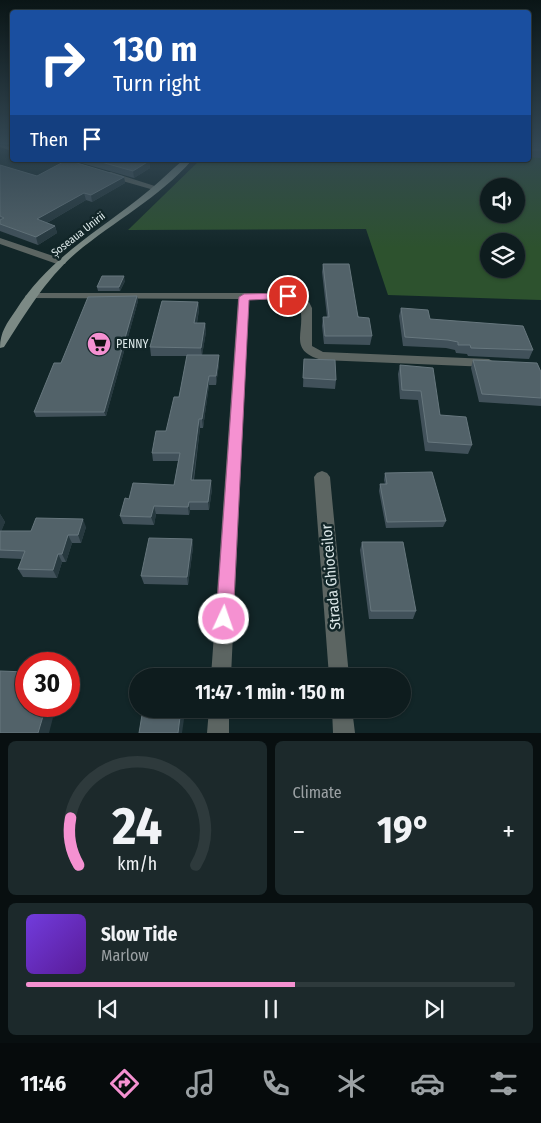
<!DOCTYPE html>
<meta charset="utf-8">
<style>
body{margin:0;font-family:"Fira Sans Condensed",sans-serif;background:#1c292b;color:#f1f3f6;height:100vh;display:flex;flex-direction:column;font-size:19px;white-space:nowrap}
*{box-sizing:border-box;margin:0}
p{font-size:16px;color:#9ba1a4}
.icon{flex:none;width:28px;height:28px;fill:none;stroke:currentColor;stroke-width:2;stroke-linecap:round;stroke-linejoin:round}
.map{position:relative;height:733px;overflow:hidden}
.details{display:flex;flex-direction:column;gap:8px;padding:8px;background:#080f10;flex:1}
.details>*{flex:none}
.hud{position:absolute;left:10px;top:10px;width:521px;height:152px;border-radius:5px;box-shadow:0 1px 4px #0004,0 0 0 1px #2e3a3c;background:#1a4fa0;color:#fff;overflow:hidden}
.buttons{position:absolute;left:480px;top:178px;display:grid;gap:10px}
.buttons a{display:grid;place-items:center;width:45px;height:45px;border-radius:50%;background:#0e1c1e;box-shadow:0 1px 4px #0004,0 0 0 1px #2e3a3c;font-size:25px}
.speed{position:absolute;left:15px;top:652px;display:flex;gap:10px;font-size:25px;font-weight:700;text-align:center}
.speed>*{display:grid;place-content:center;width:65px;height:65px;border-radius:50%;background:#0e1c1e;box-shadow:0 1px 4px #0004,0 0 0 1px #2e3a3c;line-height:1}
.speed .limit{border:8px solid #d22;background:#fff;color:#111}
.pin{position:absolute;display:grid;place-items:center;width:42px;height:42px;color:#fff;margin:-21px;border:2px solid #fff;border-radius:50%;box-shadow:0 1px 5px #0007}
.me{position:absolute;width:55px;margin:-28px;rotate:3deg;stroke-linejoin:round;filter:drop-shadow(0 0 4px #0008)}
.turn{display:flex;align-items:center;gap:18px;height:105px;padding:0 20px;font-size:22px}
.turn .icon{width:65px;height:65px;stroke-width:2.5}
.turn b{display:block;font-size:35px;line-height:42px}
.then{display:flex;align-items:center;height:48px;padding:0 20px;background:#0003;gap:10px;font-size:19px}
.big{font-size:38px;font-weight:700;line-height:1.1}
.details .card{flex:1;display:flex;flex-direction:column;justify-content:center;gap:8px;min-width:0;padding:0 18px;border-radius:8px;background:#1c292b}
.details .dial{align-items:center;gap:0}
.dial svg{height:130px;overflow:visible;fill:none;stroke:#2e3a3c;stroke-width:7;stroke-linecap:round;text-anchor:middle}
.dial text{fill:#f1f3f6;stroke:none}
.song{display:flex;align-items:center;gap:15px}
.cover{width:60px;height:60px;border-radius:8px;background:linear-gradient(135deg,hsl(260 70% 55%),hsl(270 70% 35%))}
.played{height:5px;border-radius:2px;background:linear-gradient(90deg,#f591d1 55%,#2e3a3c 55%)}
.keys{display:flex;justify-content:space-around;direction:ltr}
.heat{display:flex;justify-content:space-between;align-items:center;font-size:28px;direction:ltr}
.details .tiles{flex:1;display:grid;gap:8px;grid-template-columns:1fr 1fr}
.card:last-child{grid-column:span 2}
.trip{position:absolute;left:129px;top:668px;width:282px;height:50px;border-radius:25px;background:#0e1c1e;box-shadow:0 1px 4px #0004,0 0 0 1px #2e3a3c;font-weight:700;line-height:50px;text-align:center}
.menu{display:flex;height:80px;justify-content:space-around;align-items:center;background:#060b0c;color:#9ba1a4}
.menu .icon{width:35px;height:35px}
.menu .active{color:#f591d1}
.menu b{font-size:22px;color:#f1f3f6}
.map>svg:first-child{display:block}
</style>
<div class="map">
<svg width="541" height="733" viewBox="0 0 541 733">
<rect width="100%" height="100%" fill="#122628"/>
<path fill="#2d522e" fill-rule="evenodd" d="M 529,145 L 541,145 L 541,300 L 388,295 L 366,229 L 128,230 L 200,160 L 529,160 ZM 489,186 L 516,186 L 516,214 L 489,214 ZM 489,241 L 516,241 L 516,269 L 489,269 Z"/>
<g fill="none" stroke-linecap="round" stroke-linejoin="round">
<path fill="#5c6562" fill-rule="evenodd" d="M 0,145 L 12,147 L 12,151 L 0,147 Z
M 51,160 L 63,160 L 83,167 L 79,169 Z
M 105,172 L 111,172 L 161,188 L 154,190 L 105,176 Z
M 0,238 L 65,260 L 66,262 L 65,264 L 57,264 L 0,244 Z
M 30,293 L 289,293 L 309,302 L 312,308 L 312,346 L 323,352 L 489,359 L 495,363 L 489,367 L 322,360 C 285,350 308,330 299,304 L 288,299 L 249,299 L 231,676 L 211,676 L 238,299 L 26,298 L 25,296 Z
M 322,471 L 327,473 L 330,477 L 349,676 L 329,676 L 314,477 L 317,473 Z
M 209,709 L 229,709 L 229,733 L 207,733 Z
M 332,709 L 352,709 L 355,733 L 333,733 Z"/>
<path fill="#7c8a85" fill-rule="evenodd" d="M 183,160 L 192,160 C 159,198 114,221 76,253 C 45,280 26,313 4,347 L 0,348 C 0,332 7,323 16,310 C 47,261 92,235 137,200 C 153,188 168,173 183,160 Z"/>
</g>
<path fill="#41515a" d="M 529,145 L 541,145 L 541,158 L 529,157 Z
M 71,160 L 144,160 L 149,161 L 150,168 L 134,178 Z
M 0,165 L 37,176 L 124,177 L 125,183 L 92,202 L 86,200 L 47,223 L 55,226 L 57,233 L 38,245 L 0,231 Z
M 323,264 L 372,336 L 370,345 L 324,344 L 322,326 L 323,317 L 327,317 L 322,272 Z
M 125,281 L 120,291 L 98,291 L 97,287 Z
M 137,296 L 138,301 L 106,416 L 36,417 L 34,412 L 61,363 Z
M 198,302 L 199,310 L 197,323 L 205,323 L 206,332 L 202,355 L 219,364 L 216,385 L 209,385 L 203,428 L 200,428 L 194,480 L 212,489 L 209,510 L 190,510 L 189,515 L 156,514 L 154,525 L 123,524 L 120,516 L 129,499 L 174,485 L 178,461 L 153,461 L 152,453 L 166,431 L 179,397 L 187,356 L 151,356 L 150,347 Z
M 401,308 L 430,319 L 533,350 L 529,359 L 468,356 L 467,354 L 456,353 L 455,350 L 446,348 L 403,346 L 399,316 Z
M 304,359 L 336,380 L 335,389 L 303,387 Z
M 473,360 L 541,372 L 541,406 L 479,402 L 471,368 Z
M 400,365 L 440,415 L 472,445 L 468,454 L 425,451 L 418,400 L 400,399 L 398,374 Z
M 385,473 L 446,521 L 443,527 L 386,528 L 379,491 L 380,484 L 385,484 L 384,480 Z
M 0,514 L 5,522 L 1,531 L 31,531 L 86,527 L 81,543 L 72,543 L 66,562 L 62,562 L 57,578 L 23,577 L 18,569 L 22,559 L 0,558 Z
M 192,539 L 193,547 L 188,585 L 144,584 L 141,576 Z
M 362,542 L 416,611 L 413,619 L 369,619 L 360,550 Z"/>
<path fill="#27393f" d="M 149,161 L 150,168 L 134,178 L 133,171 Z
M 124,177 L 125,183 L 92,202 L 91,195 Z
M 84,193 L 86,200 L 40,227 L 37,219 Z
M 55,226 L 57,233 L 38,245 L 36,237 Z
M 124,276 L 125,281 L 120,291 L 119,287 Z
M 137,296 L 138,301 L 106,416 L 104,412 Z
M 198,302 L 199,310 L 195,332 L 194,323 Z
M 205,323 L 206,332 L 202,356 L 201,348 Z
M 219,355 L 219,364 L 216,385 L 216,376 Z
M 209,376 L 209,385 L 203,428 L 202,419 Z
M 199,419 L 200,428 L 192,488 L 191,480 Z
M 211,480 L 212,489 L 209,510 L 208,502 Z
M 189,502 L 190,510 L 189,515 L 188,507 Z
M 154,506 L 156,514 L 154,525 L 151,517 Z
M 0,514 L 5,522 L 0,535 Z
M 83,519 L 86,527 L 81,543 L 78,535 Z
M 68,535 L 72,543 L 66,562 L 62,554 Z
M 192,539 L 193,547 L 188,585 L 187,577 Z
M 58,554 L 62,562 L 57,578 L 53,570 Z
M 46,706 L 56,706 L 49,733 L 38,733 Z
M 181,709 L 184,709 L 185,712 L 182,733 L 178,733 Z"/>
<path fill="#526269" stroke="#67777e" d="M 529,145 L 541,145 L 541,150 L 530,150 Z
M 67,160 L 124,177 L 91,195 L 84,193 L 37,219 L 55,226 L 36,237 L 0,224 L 0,220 L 4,218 L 0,216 L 0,165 L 37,176 Z
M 94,160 L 144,160 L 149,161 L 133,171 Z
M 323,264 L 349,264 L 358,317 L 369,318 L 372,336 L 325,336 L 323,317 L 329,317 Z
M 102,276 L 124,276 L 119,287 L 97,287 Z
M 137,296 L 104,412 L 34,412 L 54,363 L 61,363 L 88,297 Z
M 162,301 L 198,302 L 194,323 L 205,323 L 201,348 L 150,347 Z
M 401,308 L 428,310 L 430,319 L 523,326 L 533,350 L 471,348 L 470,345 L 458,345 L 458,342 L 448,340 L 405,337 Z
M 187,355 L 219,355 L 216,376 L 209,376 L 202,419 L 199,419 L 191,480 L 211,480 L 208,502 L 189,502 L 188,507 L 154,506 L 151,517 L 120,516 L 125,498 L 129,499 L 133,483 L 174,485 L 180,453 L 152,453 L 156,431 L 166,431 L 174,397 L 179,397 Z
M 304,359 L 335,360 L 336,380 L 303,378 Z
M 473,360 L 537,363 L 541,372 L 541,398 L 482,394 Z
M 400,365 L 433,368 L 440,415 L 466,417 L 472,445 L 428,442 L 421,391 L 402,390 Z
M 432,472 L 446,521 L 387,522 L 380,484 L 387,484 L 385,473 Z
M 36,518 L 83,519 L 78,535 L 68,535 L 62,554 L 58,554 L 53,570 L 18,569 L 25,551 L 0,550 L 0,531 L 31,531 Z
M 149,538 L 192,539 L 187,577 L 141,576 Z
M 362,542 L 403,542 L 416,611 L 371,611 Z
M 0,671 L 26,672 L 26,706 L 46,706 L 38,733 L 0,733 Z
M 143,709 L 181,709 L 178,733 L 139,733 Z"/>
<linearGradient id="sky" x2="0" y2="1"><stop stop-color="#0a1516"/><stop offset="0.58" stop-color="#334753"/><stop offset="1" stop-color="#334753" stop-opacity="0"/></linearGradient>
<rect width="541" height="248" fill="url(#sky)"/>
<path fill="#f591d1" stroke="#9f5e88" d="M 288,293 L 292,294 L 292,298 L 249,300 L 233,619 L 230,625 L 224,628 L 219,625 L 216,619 L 239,297 L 244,294 Z"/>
<defs>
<g id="supermarket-disc" transform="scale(1.25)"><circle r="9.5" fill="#f591d1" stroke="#122628"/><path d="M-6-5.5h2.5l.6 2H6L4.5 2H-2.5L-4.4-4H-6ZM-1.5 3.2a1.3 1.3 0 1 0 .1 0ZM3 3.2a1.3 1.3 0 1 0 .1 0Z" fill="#111"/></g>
</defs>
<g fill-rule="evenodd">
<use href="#supermarket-disc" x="99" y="344"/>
</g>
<g text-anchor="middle" stroke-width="5" stroke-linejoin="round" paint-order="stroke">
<g font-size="11" fill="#dde9ea" stroke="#122628">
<text transform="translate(78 234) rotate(-38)" y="4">Șoseaua Unirii</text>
</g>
<g font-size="12" fill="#dde9ea" stroke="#122628" text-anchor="start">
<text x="116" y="348">PENNY</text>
</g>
<g font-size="15" fill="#dde9ea" stroke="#122628">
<text transform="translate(331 577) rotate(-95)" y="5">Strada Ghioceilor</text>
</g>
</g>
</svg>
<div class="buttons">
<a><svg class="icon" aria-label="sound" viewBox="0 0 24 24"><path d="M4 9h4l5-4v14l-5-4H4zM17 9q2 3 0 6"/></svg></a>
<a><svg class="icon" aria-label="layers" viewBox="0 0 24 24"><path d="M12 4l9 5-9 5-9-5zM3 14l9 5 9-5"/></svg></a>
</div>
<div class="speed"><div class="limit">30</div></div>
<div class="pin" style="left:288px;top:296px;background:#d93025"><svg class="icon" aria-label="arrive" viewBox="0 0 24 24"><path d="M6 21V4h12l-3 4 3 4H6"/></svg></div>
<svg class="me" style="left:224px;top:619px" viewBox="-20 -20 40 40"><circle r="17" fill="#f591d1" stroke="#fff" stroke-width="3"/><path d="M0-11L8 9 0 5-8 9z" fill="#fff"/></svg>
<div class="trip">11:47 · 1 min · 150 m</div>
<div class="hud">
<div class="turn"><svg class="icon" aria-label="right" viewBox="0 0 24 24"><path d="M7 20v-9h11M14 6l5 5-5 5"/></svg><div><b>130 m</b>Turn right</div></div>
<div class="then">Then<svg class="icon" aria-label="arrive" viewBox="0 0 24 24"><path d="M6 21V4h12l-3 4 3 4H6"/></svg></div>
</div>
</div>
<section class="details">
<div class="tiles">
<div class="card dial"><svg viewBox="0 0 100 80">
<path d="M14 69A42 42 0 1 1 86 69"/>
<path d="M14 69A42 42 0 0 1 9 40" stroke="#f591d1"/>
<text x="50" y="56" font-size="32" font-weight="700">24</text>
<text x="50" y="72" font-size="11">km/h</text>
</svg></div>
<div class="card"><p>Climate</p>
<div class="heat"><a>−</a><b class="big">19°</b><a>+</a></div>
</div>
<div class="card">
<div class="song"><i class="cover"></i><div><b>Slow Tide</b><p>Marlow</p></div></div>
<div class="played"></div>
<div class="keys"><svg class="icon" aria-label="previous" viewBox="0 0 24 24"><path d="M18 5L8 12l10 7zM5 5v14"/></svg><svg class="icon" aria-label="pause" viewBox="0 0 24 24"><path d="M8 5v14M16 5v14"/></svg><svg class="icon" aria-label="next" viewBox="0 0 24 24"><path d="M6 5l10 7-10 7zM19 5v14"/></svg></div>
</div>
</div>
</section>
<nav class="menu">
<b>11:46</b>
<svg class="icon active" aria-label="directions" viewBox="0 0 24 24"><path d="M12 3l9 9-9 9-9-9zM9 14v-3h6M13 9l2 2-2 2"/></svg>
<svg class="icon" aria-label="music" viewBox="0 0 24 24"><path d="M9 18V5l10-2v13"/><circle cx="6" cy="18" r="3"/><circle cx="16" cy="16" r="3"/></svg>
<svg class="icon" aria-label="phone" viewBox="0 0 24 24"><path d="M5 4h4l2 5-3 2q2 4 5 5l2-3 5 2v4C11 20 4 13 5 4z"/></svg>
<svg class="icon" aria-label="climate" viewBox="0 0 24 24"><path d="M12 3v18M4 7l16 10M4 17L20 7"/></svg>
<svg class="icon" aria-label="car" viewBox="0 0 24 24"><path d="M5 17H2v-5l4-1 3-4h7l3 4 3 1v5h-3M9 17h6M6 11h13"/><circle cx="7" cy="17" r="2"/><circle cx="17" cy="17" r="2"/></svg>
<svg class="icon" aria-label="filters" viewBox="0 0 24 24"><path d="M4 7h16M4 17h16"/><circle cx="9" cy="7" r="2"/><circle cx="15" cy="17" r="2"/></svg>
</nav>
